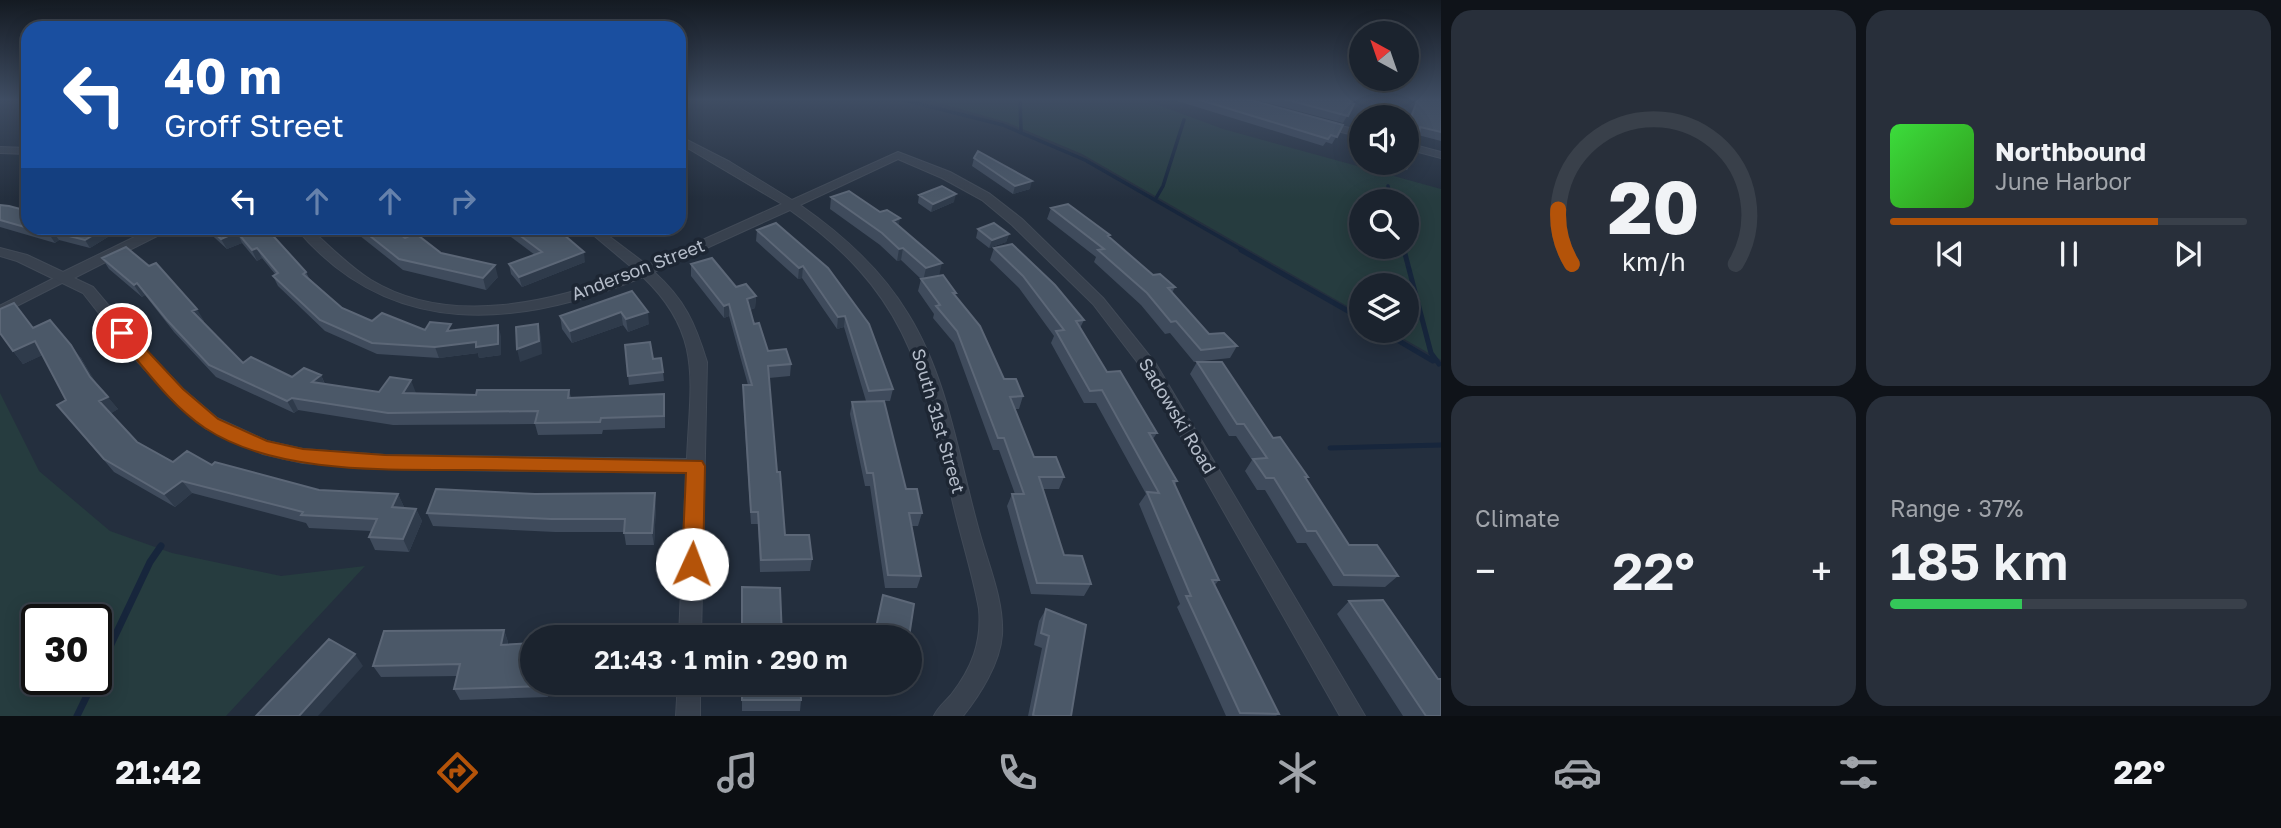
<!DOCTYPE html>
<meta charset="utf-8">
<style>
body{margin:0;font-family:"Golos Text",sans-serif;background:#282f3a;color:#f1f3f6;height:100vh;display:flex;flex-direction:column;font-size:26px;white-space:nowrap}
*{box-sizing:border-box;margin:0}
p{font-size:23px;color:#a0a4aa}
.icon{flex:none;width:38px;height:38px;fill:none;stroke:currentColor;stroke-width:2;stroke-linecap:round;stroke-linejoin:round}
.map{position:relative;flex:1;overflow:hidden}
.panel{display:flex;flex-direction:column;gap:10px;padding:10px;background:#0f1319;width:840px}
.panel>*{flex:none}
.top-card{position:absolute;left:21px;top:21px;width:665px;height:214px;border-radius:21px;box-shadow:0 4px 18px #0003,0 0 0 2px #39404a;background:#1a4fa0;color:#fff;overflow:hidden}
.needle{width:46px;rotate:320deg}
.fabs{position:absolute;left:1349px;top:21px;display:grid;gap:14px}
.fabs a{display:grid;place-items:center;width:70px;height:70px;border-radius:50%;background:#1b232e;box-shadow:0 4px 18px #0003,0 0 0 2px #39404a;font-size:35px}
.speed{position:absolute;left:21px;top:604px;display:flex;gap:14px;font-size:35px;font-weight:700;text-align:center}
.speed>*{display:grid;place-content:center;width:91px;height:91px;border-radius:50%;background:#1b232e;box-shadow:0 4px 18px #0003,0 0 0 2px #39404a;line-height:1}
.speed .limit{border:4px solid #111;border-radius:10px;background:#fff;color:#111}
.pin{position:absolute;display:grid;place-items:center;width:60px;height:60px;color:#fff;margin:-30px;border:4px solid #fff;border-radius:50%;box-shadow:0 2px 7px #0007}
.me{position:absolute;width:77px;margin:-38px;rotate:2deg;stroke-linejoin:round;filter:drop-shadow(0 0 5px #0008)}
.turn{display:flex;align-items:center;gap:24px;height:147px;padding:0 28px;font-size:32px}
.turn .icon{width:91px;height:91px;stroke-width:2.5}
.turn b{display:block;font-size:49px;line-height:60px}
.lanes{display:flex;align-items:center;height:66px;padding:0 28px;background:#0003;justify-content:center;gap:35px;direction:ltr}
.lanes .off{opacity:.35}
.big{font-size:52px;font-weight:600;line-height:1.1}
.panel .tile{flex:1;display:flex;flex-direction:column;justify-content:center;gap:10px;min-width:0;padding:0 24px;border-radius:21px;background:#282f3a}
.panel .dial{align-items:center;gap:0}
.dial svg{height:182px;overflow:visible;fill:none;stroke:#39404a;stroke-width:7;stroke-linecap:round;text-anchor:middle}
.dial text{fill:#f1f3f6;stroke:none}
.song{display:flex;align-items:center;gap:21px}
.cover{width:84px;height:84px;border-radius:10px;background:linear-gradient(135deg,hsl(120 70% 55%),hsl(110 70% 35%))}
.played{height:7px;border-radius:4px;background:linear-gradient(90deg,#b45309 75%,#39404a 75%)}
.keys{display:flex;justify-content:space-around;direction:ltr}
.heat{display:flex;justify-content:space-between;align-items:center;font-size:38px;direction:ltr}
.charge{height:10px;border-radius:5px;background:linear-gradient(90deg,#34c759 37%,#39404a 0)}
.panel .tiles{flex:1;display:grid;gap:10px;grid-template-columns:repeat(2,1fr)}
.trip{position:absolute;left:520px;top:625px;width:402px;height:70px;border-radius:35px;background:#1b232e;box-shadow:0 4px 18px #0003,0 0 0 2px #39404a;font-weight:600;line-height:70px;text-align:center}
.dock{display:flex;height:112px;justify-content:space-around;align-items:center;background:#0b0e12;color:#a0a4aa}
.dock .icon{width:49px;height:49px}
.dock .active{color:#b45309}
.dock b{font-size:32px;color:#f1f3f6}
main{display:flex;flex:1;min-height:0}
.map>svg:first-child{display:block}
</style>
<main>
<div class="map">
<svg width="1441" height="716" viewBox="0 0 1441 716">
<rect width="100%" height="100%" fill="#242f3e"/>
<path fill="#263c3f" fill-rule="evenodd" d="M 925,99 L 1142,99 L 1223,129 L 1441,189 L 1441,360 L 1390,331 L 1407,331 L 1407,285 L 1362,285 L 1361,314 L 1082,154 L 1006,122 ZM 1362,201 L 1407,201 L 1407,247 L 1362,247 Z
M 0,393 L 39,471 L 110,531 L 172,553 L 281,576 L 365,566 L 226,716 L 0,716 ZM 37,620 L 96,620 L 96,679 L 37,679 Z"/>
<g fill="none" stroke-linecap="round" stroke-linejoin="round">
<path stroke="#17263c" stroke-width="3.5" d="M 900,99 L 1003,125 L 1085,160 L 1244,251
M 1020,99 L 1021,131
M 1388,186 L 1391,201
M 1155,200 L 1163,186 L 1184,120
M 1403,247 L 1404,251"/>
<path stroke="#17263c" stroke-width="5" d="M 1241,250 L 1362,319
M 1404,250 L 1431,353 L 1439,364
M 1382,331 L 1433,361
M 1330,448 L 1441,445"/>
<path stroke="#17263c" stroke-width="7" d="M 96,676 L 150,562 L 161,546
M 77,716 L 95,679"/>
<g stroke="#414a57" stroke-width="10">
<path id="lane" d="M 0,310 L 65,277"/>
</g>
<g stroke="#414a57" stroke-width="2">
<path id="street" d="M 1374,99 L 1384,99 L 1376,117 L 1366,117 Z
M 1320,121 L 1362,131 L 1362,137 L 1316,126 L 1315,124 Z
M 679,136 L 730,162 L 792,200 L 898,152 L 950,172 L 990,194 L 1022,219 L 1103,298 L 1156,364 L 1365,716 L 1340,716 L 1144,371 L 1093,304 L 1012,225 L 982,200 L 942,178 L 898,159 L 800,205 C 843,235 881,269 908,314 C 948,378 959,460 979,531 C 988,564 1004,600 1002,635 C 1000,663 980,695 963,716 L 934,716 C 938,707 945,702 951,695 C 972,668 982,642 979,609 C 972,570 959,532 951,494 C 921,364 905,291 790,210 L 654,272 C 685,300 695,323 707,362 L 701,637 L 679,637 L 686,473 L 385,469 L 303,463 L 263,454 L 205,428 L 171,397 L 134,358 L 83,293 L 17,261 L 0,256 L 0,248 L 27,255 L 63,272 L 153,228 L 168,228 L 167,231 L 74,278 L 93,287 L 146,350 L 183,389 L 217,418 L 267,441 L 303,449 L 385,455 L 687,459 C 690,383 704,335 643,277 C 519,328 390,341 296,228 L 309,228 C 329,245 348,266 371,280 C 450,328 556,302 635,270 L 585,228 L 598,228 L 647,265 L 782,204 L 679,143 Z
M 1407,143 L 1441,152 L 1441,158 L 1407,149 Z
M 0,147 L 28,148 L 28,154 L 0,153 Z
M 678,682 L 700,682 L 700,716 L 676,716 Z"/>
</g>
<use href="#lane" stroke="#38414e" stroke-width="8"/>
<use href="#street" fill="#38414e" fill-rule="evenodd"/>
</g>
<path fill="#3f4b5c" d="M 1171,99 L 1247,99 L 1343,125 L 1332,144 L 1326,142 L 1323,146 Z
M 1253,99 L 1352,99 L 1349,103 L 1354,104 L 1343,123 Z
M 1417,99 L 1441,99 L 1441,141 L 1418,135 L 1414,142 L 1410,141 L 1412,162 L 1407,170 L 1385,163 L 1407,163 L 1407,133 L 1408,132 L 1407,131 L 1407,123 Z
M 974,158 L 1030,189 L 1013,194 L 972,166 Z
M 919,195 L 954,202 L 931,212 L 918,203 Z
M 831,197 L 899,226 L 955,297 L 1004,379 L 1023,396 L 1019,409 L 1015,409 L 1034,457 L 1064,477 L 1059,489 L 1043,489 L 1064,555 L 1091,584 L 1084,596 L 1031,594 L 1007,506 L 1012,494 L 1015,494 L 999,450 L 993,450 L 954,343 L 933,318 L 934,314 L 918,291 L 921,279 L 901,260 L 897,261 L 880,245 L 830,209 Z
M 0,205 L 28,228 L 113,228 L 116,232 L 90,248 L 59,240 L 55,243 L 0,227 Z
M 1051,208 L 1110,235 L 1109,237 L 1153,275 L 1175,287 L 1172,293 L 1209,334 L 1237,346 L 1230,358 L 1194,362 L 1170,333 L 1165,334 L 1141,305 L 1094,262 L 1096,257 L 1047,219 Z
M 204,228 L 266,228 L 306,272 L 309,278 L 342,308 L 372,321 L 425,330 L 453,330 L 501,336 L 501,355 L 479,358 L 478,353 L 439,358 L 377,354 L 325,331 L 278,286 L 273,276 L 275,274 L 262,258 L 257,261 L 242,243 L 227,249 Z
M 350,228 L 392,228 L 405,238 L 498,277 L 486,290 L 403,270 Z
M 499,228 L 556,228 L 585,262 L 522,287 L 511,274 L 509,264 L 535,255 Z
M 978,229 L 1009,234 L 1006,242 L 989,248 L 976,238 Z
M 757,230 L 828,268 L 893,389 L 890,401 L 884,401 L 906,489 L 922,513 L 918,526 L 912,526 L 921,576 L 917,588 L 885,588 L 870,486 L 865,486 L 850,414 L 852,402 L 866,401 L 844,327 L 837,329 L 802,278 L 798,279 L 756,241 Z
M 994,248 L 1084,320 L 1080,328 L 1107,372 L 1157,433 L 1153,439 L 1177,481 L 1175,485 L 1219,580 L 1215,585 L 1279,714 L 1276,716 L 1226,716 L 1177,607 L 1180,604 L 1139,504 L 1146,494 L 1096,403 L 1084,403 L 1051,343 L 1054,336 L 1019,288 L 990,260 Z
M 102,258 L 204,321 L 203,322 L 243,363 L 292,377 L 321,375 L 325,384 L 379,392 L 476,395 L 569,390 L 571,398 L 665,407 L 665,428 L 603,430 L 602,434 L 538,435 L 535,424 L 393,425 L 298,410 L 294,413 L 216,377 L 174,332 L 145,295 L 142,297 L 109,269 Z
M 691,264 L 756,296 L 755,308 L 750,310 L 754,324 L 768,351 L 791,364 L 790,376 L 769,378 L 777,472 L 785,535 L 812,559 L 810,571 L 760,572 L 758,524 L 751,524 L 743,398 L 743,385 L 748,385 L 729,316 L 724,318 L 691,276 Z
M 632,291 L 649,324 L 628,332 L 623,325 L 572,343 L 562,329 L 560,316 Z
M 33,328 L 81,358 L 96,384 L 118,409 L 111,413 L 137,442 L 173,462 L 212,465 L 319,490 L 398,494 L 404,507 L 403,508 L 416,509 L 422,521 L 409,552 L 375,550 L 369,537 L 371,531 L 309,528 L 306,523 L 192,493 L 175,507 L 114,472 L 57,405 L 66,400 L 42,355 L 23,364 L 13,351 Z
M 625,345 L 663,372 L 664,381 L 629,385 Z
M 1197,362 L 1273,438 L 1308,477 L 1306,479 L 1349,545 L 1398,576 L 1385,587 L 1333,586 L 1306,543 L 1297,543 L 1265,490 L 1257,490 L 1245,471 L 1252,460 L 1236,436 L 1229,436 L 1190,374 Z
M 656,506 L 654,545 L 626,545 L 624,532 L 555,532 L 433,526 L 427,513 Z
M 1349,601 L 1438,679 L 1441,716 L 1403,716 L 1337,614 Z
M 1046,609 L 1071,716 L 1028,716 L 1042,648 L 1034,645 L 1039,621 Z
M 504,630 L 508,642 L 508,644 L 532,682 L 631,682 L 631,687 L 549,692 L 548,697 L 460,700 L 454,689 L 458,676 L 381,677 L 373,666 Z
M 742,682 L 800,682 L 801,700 L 800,711 L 742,711 Z"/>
<path fill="#2f3b4b" d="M 1032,181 L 1030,189 L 1013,194 L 1015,186 Z
M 956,194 L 954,202 L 931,212 L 933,204 Z
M 900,218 L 898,230 L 893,221 Z
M 105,228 L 113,228 L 116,232 L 90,248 L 85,240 Z
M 53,232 L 59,240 L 55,243 L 49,234 Z
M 237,232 L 242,243 L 227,249 L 221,239 Z
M 1009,234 L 1006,242 L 989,248 L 992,240 Z
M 257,248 L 262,258 L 257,261 L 252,250 Z
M 903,248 L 901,260 L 897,261 L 899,249 Z
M 584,252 L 585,262 L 522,287 L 519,277 Z
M 942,263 L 939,276 L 923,281 L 926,268 Z
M 495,265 L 498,277 L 486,290 L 483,278 Z
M 803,266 L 802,278 L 798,279 L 799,268 Z
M 137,283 L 145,295 L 142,297 L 134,285 Z
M 756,296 L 755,308 L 746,311 L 747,299 Z
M 729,304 L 729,316 L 724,318 L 724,306 Z
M 197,309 L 204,321 L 199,323 L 192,311 Z
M 621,312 L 623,325 L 572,343 L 570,331 Z
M 648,312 L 649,324 L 628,332 L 626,319 Z
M 845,316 L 844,327 L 837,329 L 838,317 Z
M 538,324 L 541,337 L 542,354 L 520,362 L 517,349 Z
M 498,325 L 501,336 L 501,355 L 479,358 L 478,353 L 439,358 L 435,347 Z
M 35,341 L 45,354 L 23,364 L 13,351 Z
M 71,345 L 81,358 L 100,389 L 90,377 Z
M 321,375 L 326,388 L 312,382 Z
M 411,380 L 416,393 L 403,393 Z
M 108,397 L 118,409 L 110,414 L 99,401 Z
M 292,398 L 298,410 L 294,413 L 287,401 Z
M 182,481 L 192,493 L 175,507 L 164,494 Z
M 655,493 L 656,506 L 654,545 L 652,533 Z
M 398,494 L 404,507 L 398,520 L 392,507 Z
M 416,509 L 422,521 L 409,552 L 403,539 Z
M 504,630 L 508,642 L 505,656 L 501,645 Z
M 355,654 L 363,666 L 318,716 L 299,716 Z
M 544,682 L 546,682 L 549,692 L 548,697 L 544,686 Z"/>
<path fill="#4b5868" stroke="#5c6777" stroke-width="2" d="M 1197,99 L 1247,99 L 1343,125 L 1337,137 L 1331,135 L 1328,139 Z
M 1284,99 L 1352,99 L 1349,103 L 1354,104 L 1348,116 Z
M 1418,99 L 1441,99 L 1441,132 L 1420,127 L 1419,134 L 1413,133 L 1409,135 L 1410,143 L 1416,145 L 1412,162 L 1407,160 L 1407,133 L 1414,124 L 1409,123 Z
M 978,151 L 1032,181 L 1015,186 L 974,158 Z
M 942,186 L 956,194 L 933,204 L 919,195 Z
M 849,191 L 880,212 L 887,210 L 900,218 L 893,221 L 942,263 L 926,268 L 903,248 L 899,249 L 882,233 L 831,197 Z
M 1068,204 L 1110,235 L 1108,236 L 1153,275 L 1160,274 L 1175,287 L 1168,288 L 1209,334 L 1224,333 L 1237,346 L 1201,350 L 1176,321 L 1171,322 L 1147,293 L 1098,250 L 1104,249 L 1051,208 Z
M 0,205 L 9,206 L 28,211 L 28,228 L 105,228 L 85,240 L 53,232 L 49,234 L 0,220 Z
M 776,223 L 828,268 L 869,324 L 893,389 L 869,391 L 845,316 L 838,317 L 803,266 L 799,268 L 757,230 Z
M 994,223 L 1009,234 L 992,240 L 978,229 Z
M 209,228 L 266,228 L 306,272 L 303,274 L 342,308 L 372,321 L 382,313 L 425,330 L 430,322 L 451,324 L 447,331 L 498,325 L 498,344 L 476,347 L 476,342 L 435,347 L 372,343 L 320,320 L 273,276 L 278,273 L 257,248 L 252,250 L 237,232 L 221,239 Z
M 360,228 L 392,228 L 405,238 L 415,233 L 441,253 L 495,265 L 483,278 L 399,259 Z
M 510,228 L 556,228 L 584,252 L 519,277 L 509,264 L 542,252 Z
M 1012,244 L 1055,285 L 1084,320 L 1076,321 L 1107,372 L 1120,371 L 1157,433 L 1149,433 L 1177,481 L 1173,481 L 1219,580 L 1212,580 L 1279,714 L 1240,713 L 1186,596 L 1191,596 L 1147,492 L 1159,493 L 1102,390 L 1090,391 L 1056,331 L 1064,330 L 1023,276 L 994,248 Z
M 126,247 L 149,266 L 156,263 L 197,309 L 192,311 L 243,363 L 251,357 L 292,377 L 304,368 L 321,375 L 312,382 L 379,392 L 390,377 L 411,380 L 403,393 L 476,395 L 477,390 L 569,390 L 568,398 L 664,394 L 664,416 L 601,418 L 600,422 L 535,423 L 538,411 L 388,413 L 292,398 L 287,401 L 209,365 L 167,320 L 137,283 L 134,285 L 102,258 Z
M 712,258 L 736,287 L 746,284 L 756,296 L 747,299 L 754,324 L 759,323 L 768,351 L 786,349 L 791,364 L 768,366 L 777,472 L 780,472 L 785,535 L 809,535 L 812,559 L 761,560 L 758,512 L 751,512 L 743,385 L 752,385 L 729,304 L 724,306 L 691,264 Z
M 943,275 L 956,293 L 953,293 L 980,326 L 1004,379 L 1016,379 L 1023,396 L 1010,397 L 1034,457 L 1056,457 L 1064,477 L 1039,477 L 1064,555 L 1082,556 L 1091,584 L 1037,583 L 1012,494 L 1024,494 L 1004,438 L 998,438 L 957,331 L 936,306 L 940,305 L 921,279 Z
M 632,291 L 648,312 L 626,319 L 621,312 L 570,331 L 560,316 Z
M 14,303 L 33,328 L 50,320 L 71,345 L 90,377 L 108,397 L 99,401 L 137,442 L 173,462 L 187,451 L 212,465 L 215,462 L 319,490 L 398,494 L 392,507 L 416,509 L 403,539 L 369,537 L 377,519 L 301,515 L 303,512 L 182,481 L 164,494 L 104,459 L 57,405 L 66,400 L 35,341 L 13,351 L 0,333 L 0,309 Z
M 538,324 L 539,341 L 517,349 L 516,327 Z
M 650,342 L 653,359 L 661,358 L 663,372 L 628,376 L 625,345 Z
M 1197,362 L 1222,362 L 1273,438 L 1280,437 L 1308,477 L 1305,477 L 1349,545 L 1377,545 L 1398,576 L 1344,575 L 1316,531 L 1307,531 L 1274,478 L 1266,478 L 1253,459 L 1267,458 L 1244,424 L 1237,424 Z
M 884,401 L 906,489 L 917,489 L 922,513 L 909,513 L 921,576 L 888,575 L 873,473 L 867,473 L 852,402 Z
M 436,489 L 535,494 L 655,493 L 652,533 L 624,533 L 625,519 L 551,519 L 427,513 Z
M 742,587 L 780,588 L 782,637 L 742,637 Z
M 883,595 L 914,604 L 909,637 L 874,637 Z
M 1383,600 L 1438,679 L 1441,679 L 1441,716 L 1426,716 L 1349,601 Z
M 1046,609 L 1086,625 L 1071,716 L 1035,716 L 1033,715 L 1049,636 L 1041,633 Z
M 504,630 L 501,645 L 532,643 L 532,682 L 544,682 L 544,686 L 454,689 L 460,664 L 373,666 L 384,631 Z
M 329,639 L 355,654 L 299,716 L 256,716 Z
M 742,682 L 800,682 L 801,700 L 742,700 Z"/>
<linearGradient id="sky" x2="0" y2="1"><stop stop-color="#141a22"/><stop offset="0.5" stop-color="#3f4d63"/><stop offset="1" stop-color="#3f4d63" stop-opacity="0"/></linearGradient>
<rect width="1441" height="199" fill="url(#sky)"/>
<path fill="#b45309" stroke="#753606" stroke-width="2" d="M 122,328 L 127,329 L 183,389 L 218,419 L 267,441 L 303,449 L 385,455 L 702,461 L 705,466 L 703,564 L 700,570 L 692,573 L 685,570 L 682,564 L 686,473 C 617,472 548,471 479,470 C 394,469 278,476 205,428 C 170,405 144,367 117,336 L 114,333 Z"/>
<g text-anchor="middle" stroke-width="7" stroke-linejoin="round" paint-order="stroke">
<g font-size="18" fill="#b4bcc9" stroke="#1d2633">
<text transform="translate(638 270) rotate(-21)" y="6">Anderson Street</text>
<text transform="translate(1177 416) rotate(59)" y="6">Sadowski Road</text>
<text transform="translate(938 421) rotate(74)" y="6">South 31st Street</text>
</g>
</g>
</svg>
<div class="fabs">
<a><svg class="needle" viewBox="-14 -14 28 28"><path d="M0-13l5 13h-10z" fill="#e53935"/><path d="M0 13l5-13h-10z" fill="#a0a4aa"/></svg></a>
<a><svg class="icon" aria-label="sound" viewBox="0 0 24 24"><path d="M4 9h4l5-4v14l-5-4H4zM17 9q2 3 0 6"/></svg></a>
<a><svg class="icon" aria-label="search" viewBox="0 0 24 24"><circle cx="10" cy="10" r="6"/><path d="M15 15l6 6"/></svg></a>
<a><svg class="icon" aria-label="layers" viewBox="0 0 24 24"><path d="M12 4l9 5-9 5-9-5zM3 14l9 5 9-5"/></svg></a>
</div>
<div class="speed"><div class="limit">30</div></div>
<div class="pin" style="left:122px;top:333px;background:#d93025"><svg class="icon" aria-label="arrive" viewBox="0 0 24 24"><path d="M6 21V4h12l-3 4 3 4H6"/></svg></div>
<svg class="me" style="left:692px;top:564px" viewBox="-20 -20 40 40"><circle r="19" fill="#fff"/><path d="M0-13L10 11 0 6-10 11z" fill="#b45309"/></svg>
<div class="trip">21:43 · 1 min · 290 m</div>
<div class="top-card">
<div class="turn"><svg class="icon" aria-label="left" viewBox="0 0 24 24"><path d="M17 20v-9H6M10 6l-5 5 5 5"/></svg><div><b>40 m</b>Groff Street</div></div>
<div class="lanes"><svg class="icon" aria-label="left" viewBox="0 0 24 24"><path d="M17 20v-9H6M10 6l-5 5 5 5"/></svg><svg class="icon off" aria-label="ahead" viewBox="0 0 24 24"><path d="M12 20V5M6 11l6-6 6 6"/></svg><svg class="icon off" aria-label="ahead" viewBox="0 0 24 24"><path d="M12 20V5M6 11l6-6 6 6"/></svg><svg class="icon off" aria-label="right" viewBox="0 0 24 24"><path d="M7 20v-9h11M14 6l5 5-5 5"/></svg></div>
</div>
</div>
<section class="panel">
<div class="tiles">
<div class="tile dial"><svg viewBox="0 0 100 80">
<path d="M14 69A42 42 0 1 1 86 69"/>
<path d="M14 69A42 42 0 0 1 8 45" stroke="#b45309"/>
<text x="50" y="56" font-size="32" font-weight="700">20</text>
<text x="50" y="72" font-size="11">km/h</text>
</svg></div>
<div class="tile">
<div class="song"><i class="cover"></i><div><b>Northbound</b><p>June Harbor</p></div></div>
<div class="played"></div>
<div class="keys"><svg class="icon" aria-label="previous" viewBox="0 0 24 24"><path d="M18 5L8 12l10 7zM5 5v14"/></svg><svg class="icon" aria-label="pause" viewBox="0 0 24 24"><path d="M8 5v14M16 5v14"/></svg><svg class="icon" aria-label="next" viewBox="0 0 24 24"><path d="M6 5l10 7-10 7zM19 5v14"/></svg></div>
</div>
<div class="tile"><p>Climate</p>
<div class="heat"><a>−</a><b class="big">22°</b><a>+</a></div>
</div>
<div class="tile"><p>Range · 37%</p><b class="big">185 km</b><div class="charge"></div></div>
</div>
</section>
</main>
<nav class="dock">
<b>21:42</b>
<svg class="icon active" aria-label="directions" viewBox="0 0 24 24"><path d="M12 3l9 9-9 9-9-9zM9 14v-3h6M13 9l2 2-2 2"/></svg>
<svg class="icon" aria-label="music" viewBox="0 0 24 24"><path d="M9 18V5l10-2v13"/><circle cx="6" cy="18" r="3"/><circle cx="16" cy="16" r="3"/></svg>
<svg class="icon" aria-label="phone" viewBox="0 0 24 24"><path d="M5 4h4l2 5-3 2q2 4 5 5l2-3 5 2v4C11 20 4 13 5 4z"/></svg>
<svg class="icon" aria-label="climate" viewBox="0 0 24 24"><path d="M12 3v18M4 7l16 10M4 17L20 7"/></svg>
<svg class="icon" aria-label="car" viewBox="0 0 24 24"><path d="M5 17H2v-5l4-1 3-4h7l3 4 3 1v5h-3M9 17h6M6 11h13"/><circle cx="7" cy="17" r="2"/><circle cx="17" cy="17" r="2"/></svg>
<svg class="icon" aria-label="filters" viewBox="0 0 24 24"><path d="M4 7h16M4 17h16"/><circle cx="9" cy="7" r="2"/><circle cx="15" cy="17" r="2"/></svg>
<b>22°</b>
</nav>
